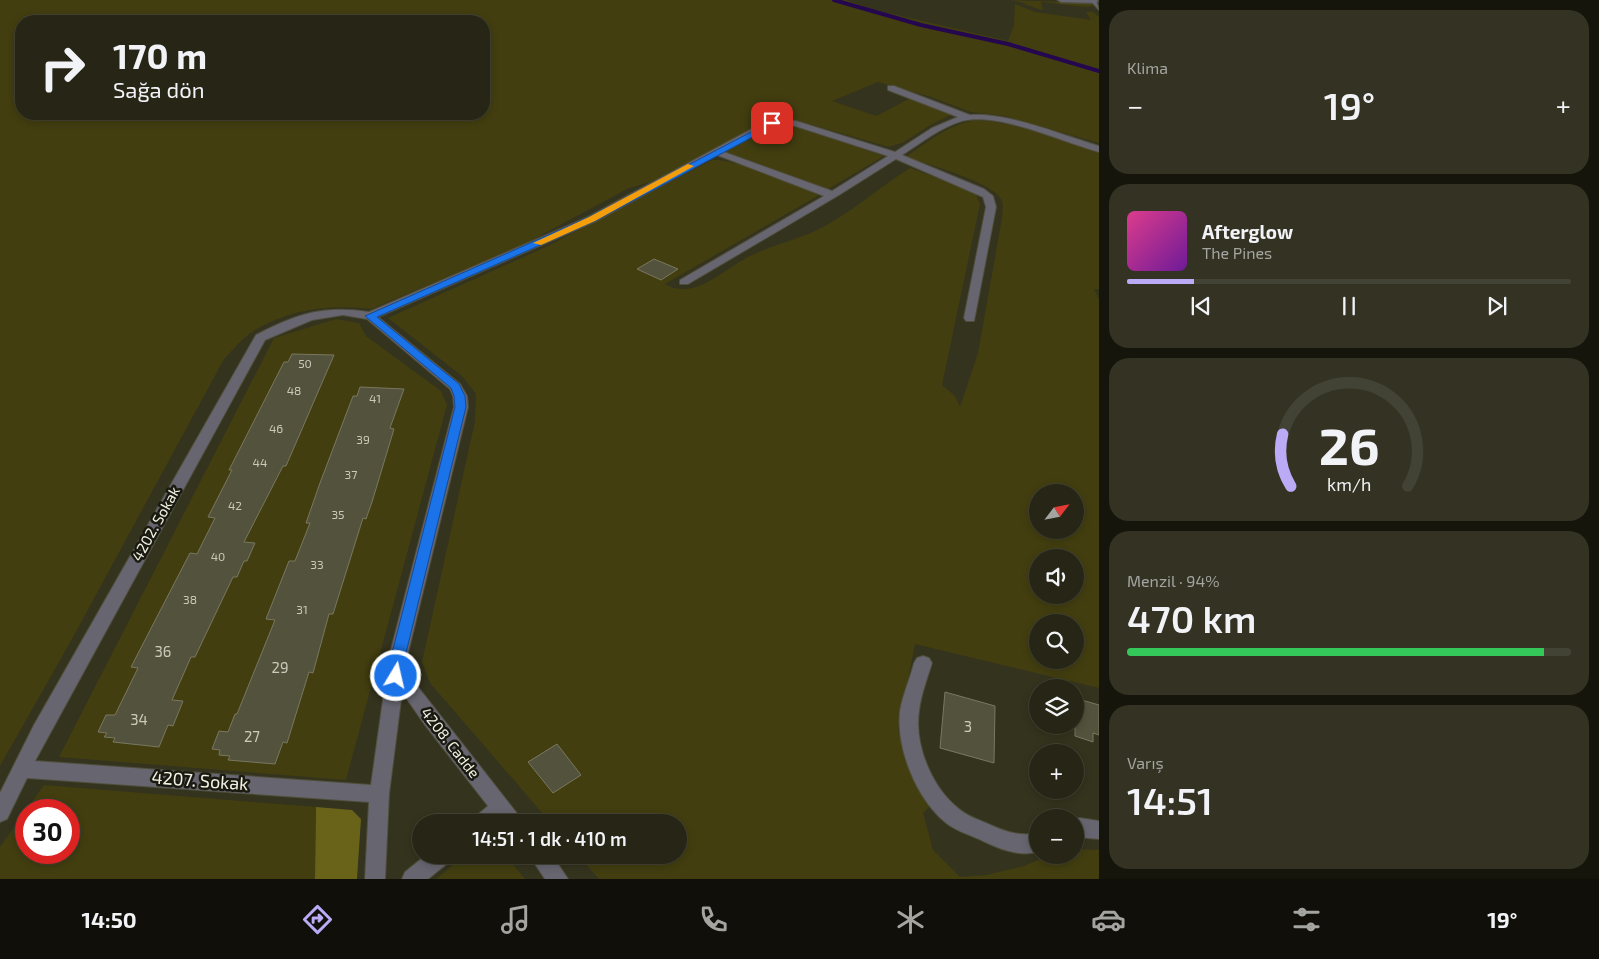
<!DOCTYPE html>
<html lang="tr">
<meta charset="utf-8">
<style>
body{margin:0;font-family:"Exo 2",sans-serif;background:#333223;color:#f1f3f6;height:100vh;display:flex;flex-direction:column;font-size:19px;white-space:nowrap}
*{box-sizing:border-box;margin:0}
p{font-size:16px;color:#a4a5a1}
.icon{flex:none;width:28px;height:28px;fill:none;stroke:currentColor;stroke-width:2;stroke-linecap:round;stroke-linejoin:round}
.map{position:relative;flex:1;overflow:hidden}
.side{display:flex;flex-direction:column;gap:10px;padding:10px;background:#15150c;width:500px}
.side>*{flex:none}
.guide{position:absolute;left:15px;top:15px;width:475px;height:105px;border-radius:20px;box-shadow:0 2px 8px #0003,0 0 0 1px #434335;background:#272616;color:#f1f3f6;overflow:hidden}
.needle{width:32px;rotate:58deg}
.buttons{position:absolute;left:1029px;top:484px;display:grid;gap:10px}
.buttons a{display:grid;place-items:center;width:55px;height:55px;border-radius:50%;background:#272616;box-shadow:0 2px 8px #0003,0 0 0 1px #434335;font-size:25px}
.speed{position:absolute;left:15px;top:799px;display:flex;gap:10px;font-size:25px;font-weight:700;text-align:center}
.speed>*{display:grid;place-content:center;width:65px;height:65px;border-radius:50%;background:#272616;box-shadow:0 2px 8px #0003,0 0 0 1px #434335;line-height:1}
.speed .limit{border:8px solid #d22;background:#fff;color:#111}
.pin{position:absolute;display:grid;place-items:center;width:42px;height:42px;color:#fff;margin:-21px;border-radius:10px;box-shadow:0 2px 8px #0006}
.me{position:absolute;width:55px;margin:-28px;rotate:9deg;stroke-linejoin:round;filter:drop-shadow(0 0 4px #0008)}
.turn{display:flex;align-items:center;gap:18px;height:105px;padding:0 15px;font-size:22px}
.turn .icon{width:65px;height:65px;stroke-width:2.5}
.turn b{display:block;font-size:35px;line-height:42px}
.big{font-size:38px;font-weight:600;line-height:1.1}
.side .card{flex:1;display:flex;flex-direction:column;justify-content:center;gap:8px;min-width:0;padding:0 18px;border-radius:20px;background:#333223}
.side .dial{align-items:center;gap:0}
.dial svg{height:130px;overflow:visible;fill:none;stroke:#434335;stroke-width:7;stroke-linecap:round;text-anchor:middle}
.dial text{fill:#f1f3f6;stroke:none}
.song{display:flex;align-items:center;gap:15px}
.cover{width:60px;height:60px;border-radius:8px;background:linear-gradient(135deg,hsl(330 70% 55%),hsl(280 70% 35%))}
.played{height:5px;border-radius:2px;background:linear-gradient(90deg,#bbaaf6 15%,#434335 15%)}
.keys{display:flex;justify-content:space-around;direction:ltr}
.heat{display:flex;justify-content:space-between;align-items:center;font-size:28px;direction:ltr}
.charge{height:8px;border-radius:4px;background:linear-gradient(90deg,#34c759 94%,#434335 0)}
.trip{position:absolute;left:412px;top:814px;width:275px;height:50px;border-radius:25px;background:#272616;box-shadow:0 2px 8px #0003,0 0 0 1px #434335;font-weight:600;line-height:50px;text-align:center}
.menu{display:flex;height:80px;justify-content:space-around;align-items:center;background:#100f09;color:#a4a5a1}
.menu .icon{width:35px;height:35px}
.menu .on{color:#bbaaf6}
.menu b{font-size:22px;color:#f1f3f6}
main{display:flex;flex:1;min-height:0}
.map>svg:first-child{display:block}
</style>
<main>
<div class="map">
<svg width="1099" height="879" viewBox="0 0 1099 879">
<rect width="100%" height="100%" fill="#34331e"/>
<path fill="#423e10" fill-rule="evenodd" d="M 0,0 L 846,0 L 876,10 L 1008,41 L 1014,25 L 1015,4 L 1035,12 L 1091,20 L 1086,12 L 1093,12 L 1099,17 L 1099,143 L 1005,116 L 971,112 L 931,97 L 878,82 L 832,101 L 876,116 L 911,98 L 953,114 L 932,124 L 904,142 L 889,147 L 802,122 L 771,119 L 651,182 L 629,188 L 521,246 L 371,309 C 331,304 290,309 255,330 C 243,337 233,350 224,359 L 72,639 L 0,766 ZM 21,21 L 484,21 L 484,114 L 21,114 Z
M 1010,0 L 1090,3 L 1094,6 L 1087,7 L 1041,2 L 1043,10 C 1031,8 1023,1 1010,0 Z
M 977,120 C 1019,123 1059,139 1099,153 L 1099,289 L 1094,289 L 1099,299 L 1099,688 L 915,644 L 898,730 L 912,774 L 931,805 L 923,813 L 933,850 L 960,877 L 986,875 L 1024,866 L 1049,855 L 1075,855 L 1075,849 L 1099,850 L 1099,879 L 599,879 L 578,855 L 679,855 L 679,822 L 550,822 L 430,683 L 422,662 L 475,421 L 476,394 L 462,376 L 388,318 L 548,246 L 712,160 C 737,158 793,185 819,195 L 665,284 C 694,302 725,268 750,256 C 774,244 802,239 825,226 C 856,209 881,186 910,168 L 975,192 L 980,204 L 942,385 L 955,396 L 960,407 L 978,353 L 1002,218 C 1002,213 1004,204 1001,199 C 992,182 927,164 906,157 C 929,141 949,124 977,120 ZM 1038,492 L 1075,492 L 1075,530 L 1038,530 ZM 1038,558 L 1075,558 L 1075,595 L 1038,595 ZM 1038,622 L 1075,622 L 1075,660 L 1038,660 Z
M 780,125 L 790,125 L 884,156 L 828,189 L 724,151 Z
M 336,319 L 359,323 L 366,336 L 441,391 L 447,405 L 346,780 L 59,757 L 274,338 Z
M 44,785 L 316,807 L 315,879 L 0,879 L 0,847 ZM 26,810 L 69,810 L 69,852 L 26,852 Z
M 465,855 L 505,855 L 525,879 L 436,879 Z"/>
<path fill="#686318" d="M 316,807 L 352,810 L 361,819 L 357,879 L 315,879 Z"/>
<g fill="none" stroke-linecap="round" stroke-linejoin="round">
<path stroke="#25074f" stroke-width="4" d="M 834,0 L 921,25 L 1008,44 L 1099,71"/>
</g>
<path fill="#53523c" stroke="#797860" d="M 654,259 L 678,269 L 661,280 L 637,269 Z
M 292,354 L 334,355 L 286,466 L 283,466 L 244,542 L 255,543 L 247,561 L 244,561 L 237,577 L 233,577 L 195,657 L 191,657 L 172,700 L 183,701 L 173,726 L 168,725 L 159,747 L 113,742 L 115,738 L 104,737 L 107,733 L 98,732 L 106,715 L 115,715 L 138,668 L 131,667 L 190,553 L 197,554 L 215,518 L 208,517 L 232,470 L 229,470 L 284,362 L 288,362 Z
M 360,387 L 404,389 L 390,428 L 394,429 L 372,502 L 366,519 L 363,518 L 333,614 L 329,614 L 313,673 L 309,672 L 287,743 L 283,742 L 275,764 L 228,760 L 230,756 L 219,755 L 220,750 L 212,749 L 219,731 L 228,732 L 235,714 L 237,714 L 275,620 L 266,619 L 289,561 L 295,561 L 310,523 L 306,523 L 320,483 L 353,396 L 357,396 Z
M 945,692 L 995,706 L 994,763 L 940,748 Z
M 1075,698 L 1099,705 L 1099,735 L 1093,733 L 1093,742 L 1075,736 Z
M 557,744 L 581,775 L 553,793 L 528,762 Z"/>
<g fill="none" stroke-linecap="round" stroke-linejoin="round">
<g stroke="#4f4e3a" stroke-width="3">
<path id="service" d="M 1058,0 L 1097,0 L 1098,1 L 1095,3 L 1061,2 Z"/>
</g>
<g stroke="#4f4e3a" stroke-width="2">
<path id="minor" d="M 1090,0 L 1096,0 L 1099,10 Z
M 888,86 L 894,86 L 970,115 C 1008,112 1062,135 1099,146 L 1099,152 C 1062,142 999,112 962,121 C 941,127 921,143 902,155 L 984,189 L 993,196 L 996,207 L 974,321 L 966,321 L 964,318 L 986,207 L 983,197 L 896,159 L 839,195 L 688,284 L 680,284 L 680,280 L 824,196 L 717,155 L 596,221 L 378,317 L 460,384 L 467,396 L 468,407 L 407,657 L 418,687 L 519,816 L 522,822 L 473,822 L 476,816 L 488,806 L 425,725 L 402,692 L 389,794 L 385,879 L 365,879 L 369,802 L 27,778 L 7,819 L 0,822 L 0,793 L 34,725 L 256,335 C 296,314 323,305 369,312 L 588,217 L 763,123 L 782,119 L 796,121 L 895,152 L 932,128 L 958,117 L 888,90 ZM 782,125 L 795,126 L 888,156 L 832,191 L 724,152 L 769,127 ZM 343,315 L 367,319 L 450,389 L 453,396 L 454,407 L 389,657 L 371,785 L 35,761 L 265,340 L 312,320 Z
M 923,656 L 929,658 L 932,663 C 927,679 921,694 919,711 C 914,745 932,788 959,809 C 967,816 977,819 986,823 C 1003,831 1019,837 1038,833 L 1038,852 C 1017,857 997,848 979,839 C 967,834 954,830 945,822 C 916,798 896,748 900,711 C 903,694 910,679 914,663 L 917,658 Z
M 1080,818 L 1099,821 L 1099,839 L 1075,837 L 1075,819 Z
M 426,855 L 452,855 L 449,862 L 428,879 L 402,879 L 405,872 Z
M 529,855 L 552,855 L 568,879 L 545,879 Z"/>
</g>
<use href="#service" fill="#67656f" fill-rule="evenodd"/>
<use href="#minor" fill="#67656f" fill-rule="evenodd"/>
</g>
<path fill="#1a73e8" stroke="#114b97" d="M 772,121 L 775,125 L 595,221 L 377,317 L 459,384 L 465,396 L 466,407 L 405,657 L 401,680 L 390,680 L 388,676 L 391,657 L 455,407 L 454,396 L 451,388 L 365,316 L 589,217 Z"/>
<path fill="#f59e0b" d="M 688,164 L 694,166 L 595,221 L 541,245 L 533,243 L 589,217 Z"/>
<g text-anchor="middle" stroke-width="5" stroke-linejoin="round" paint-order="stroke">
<g font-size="12" fill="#cbcabb">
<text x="305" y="368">50</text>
<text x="294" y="395">48</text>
<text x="375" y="403">41</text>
<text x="276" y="433">46</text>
<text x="363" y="444">39</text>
<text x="260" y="467">44</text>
<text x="351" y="479">37</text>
<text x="235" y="510">42</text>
<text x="338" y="519">35</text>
<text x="218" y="561">40</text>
<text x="317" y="569">33</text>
<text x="190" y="604">38</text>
<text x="302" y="614">31</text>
</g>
<g font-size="15" fill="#f3f2e5" stroke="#1b1a11">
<text transform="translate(156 524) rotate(-61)" y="5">4202. Sokak</text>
<text transform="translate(450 743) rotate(52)" y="5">4208. Cadde</text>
</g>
<g font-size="15" fill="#cbcabb">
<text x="163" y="657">36</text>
<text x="280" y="673">29</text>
<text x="139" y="725">34</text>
<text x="968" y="732">3</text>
<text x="252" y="742">27</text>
</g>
<g font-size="18" fill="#f3f2e5" stroke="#1b1a11">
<text transform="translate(200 781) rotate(4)" y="6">4207. Sokak</text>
</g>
</g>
</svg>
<div class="buttons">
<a><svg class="needle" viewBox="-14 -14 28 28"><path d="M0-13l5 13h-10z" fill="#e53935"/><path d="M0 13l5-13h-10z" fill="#a4a5a1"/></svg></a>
<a><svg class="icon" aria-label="sound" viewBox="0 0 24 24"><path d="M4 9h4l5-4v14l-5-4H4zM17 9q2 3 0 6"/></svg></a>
<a><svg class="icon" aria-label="search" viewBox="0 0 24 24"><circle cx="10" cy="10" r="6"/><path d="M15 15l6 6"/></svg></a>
<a><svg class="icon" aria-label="layers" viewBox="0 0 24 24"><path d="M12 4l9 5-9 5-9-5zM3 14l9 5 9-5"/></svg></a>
<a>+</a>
<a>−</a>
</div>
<div class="speed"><div class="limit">30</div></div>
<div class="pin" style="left:772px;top:123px;background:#d93025"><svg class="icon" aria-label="arrive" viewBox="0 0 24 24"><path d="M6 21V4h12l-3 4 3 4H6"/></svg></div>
<svg class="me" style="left:396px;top:676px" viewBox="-20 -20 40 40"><circle r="17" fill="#1a73e8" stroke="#fff" stroke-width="3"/><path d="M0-11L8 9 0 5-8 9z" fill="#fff"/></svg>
<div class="trip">14:51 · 1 dk · 410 m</div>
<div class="guide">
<div class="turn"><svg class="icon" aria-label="right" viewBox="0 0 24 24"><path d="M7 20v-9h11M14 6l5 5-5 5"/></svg><div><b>170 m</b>Sağa dön</div></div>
</div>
</div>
<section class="side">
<div class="card"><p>Klima</p>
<div class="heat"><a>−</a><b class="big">19°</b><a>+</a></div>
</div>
<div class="card">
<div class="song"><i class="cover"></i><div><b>Afterglow</b><p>The Pines</p></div></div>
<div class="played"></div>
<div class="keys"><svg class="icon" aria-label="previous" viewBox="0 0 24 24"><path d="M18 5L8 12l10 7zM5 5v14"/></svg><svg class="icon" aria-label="pause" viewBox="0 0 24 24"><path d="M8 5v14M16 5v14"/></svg><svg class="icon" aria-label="next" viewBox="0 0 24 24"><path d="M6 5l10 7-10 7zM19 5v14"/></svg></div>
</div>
<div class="card dial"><svg viewBox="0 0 100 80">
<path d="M14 69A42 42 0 1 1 86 69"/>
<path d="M14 69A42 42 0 0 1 9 37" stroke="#bbaaf6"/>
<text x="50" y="56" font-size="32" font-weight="700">26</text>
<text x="50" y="72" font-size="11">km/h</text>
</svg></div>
<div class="card"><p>Menzil · 94%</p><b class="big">470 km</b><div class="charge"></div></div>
<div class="card"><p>Varış</p><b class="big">14:51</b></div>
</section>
</main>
<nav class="menu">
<b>14:50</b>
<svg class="icon on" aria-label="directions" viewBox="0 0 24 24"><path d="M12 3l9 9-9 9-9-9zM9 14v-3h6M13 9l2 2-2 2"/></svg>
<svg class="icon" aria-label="music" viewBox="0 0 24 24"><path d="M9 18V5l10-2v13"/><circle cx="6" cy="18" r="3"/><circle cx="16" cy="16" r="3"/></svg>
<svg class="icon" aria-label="phone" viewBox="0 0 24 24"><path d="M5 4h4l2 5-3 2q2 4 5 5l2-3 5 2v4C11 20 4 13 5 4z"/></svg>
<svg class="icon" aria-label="climate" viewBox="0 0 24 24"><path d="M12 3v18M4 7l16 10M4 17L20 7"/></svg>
<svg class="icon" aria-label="car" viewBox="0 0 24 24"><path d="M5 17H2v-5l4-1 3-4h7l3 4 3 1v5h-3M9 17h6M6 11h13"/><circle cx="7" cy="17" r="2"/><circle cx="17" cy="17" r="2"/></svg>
<svg class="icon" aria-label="filters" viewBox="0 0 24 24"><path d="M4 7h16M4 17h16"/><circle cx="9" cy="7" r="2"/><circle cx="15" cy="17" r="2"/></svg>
<b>19°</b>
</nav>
